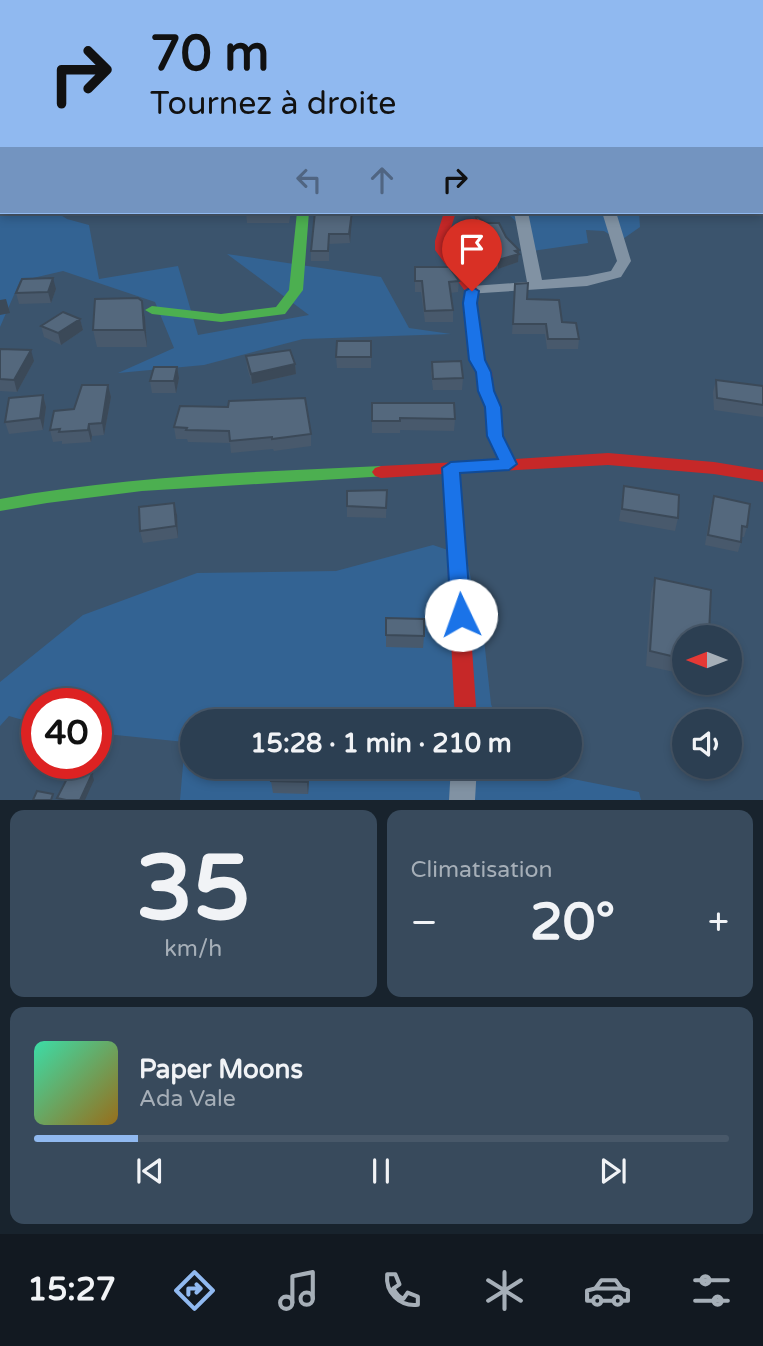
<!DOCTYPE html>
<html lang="fr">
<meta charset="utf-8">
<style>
body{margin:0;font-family:"Varela Round",sans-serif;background:#384a5c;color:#f1f3f6;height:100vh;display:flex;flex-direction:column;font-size:26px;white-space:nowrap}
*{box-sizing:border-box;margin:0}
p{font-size:23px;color:#a6afb8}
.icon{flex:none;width:38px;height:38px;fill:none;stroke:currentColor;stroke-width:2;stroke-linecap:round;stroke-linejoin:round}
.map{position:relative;height:800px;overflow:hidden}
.drawer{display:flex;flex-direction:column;gap:10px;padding:10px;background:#18232d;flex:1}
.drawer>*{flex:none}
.guide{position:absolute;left:0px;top:0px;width:763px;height:214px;box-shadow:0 4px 10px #0003,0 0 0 2px #485869;background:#90b9f0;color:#111;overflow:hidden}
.needle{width:46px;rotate:270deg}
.buttons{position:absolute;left:672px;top:625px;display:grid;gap:14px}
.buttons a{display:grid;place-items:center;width:70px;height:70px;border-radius:50%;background:#2c3f52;box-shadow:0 4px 10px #0003,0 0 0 2px #485869;font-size:35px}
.speed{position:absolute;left:21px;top:688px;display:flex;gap:14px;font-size:35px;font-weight:700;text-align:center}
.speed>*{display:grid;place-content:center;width:91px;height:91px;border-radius:50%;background:#2c3f52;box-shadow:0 4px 10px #0003,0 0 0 2px #485869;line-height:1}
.speed .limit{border:10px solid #d22;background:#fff;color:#111}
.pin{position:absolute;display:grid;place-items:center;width:60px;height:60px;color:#fff;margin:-72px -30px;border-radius:50% 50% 50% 0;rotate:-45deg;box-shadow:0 0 7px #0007}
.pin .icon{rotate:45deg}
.me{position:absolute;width:77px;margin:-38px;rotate:357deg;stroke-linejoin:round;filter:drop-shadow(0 0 5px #0008)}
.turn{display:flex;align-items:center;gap:24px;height:147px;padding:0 35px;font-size:32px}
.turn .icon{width:91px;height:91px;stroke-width:2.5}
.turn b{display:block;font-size:49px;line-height:60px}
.lanes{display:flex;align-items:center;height:66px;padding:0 35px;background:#0003;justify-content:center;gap:35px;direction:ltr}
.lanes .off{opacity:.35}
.big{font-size:52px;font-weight:700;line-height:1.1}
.drawer .card{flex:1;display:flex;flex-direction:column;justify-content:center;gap:10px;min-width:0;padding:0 24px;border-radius:14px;background:#384a5c}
.drawer .dial{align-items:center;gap:0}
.dial b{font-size:91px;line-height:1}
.song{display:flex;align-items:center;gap:21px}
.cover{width:84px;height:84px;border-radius:10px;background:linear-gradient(135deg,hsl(160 70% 55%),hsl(40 70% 35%))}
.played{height:7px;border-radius:4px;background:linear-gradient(90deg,#90b9f0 15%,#485869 15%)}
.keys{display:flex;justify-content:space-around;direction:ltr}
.heat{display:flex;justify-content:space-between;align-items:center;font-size:38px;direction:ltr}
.drawer .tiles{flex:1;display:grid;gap:10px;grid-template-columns:1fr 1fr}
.card:last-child{grid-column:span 2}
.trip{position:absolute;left:180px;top:709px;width:402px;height:70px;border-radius:35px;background:#2c3f52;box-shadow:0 4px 10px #0003,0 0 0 2px #485869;font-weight:700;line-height:70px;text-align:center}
.dock{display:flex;height:112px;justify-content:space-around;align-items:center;background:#121921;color:#a6afb8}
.dock .icon{width:49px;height:49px}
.dock .active{color:#90b9f0}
.dock b{font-size:32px;color:#f1f3f6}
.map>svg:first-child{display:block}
</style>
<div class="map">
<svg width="763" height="800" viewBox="0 0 763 800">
<rect width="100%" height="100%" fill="#3b546d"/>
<path fill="#336393" d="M 0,205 L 2,212 L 56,212 L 67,219 L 89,225 L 99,279 L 178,266 L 198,335 L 309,315 L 227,254 L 381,277 L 409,328 L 451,334 L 303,339 L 204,365 L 118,373 L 174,348 L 155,302 L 63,271 L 20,281 L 0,327 Z
M 506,212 L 639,212 L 640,227 L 620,241 L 604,231 L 586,230 L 588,243 L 532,251 L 522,227 Z
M 433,545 L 466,556 L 484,639 L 491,704 L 497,721 L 192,721 L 192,766 L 512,767 L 639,792 L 641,800 L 180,800 L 185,742 L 96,733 L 96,704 L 37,704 L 37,724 L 9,716 L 0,726 L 0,682 L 83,615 L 197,573 L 336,571 Z"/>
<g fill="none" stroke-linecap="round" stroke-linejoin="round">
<path fill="#8192a3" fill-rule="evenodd" d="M 290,0 L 300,0 L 290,2 Z
M 669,0 L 684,0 L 685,2 L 671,2 Z
M 761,21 L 763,21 L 763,27 L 761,27 Z
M 514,212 L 528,212 L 542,280 L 587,276 L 611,271 L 617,261 L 602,212 L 616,212 L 631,261 L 621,277 L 587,286 L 467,294 L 464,291 L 472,286 L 527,282 Z
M 451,766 L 477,766 L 475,800 L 449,800 Z"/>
<path fill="#4caf50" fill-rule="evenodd" d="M 297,212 L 309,212 L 303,290 L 285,314 L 221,322 L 152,314 L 145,310 L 152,306 L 221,314 L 276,307 L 289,290 Z
M 381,466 L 387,468 L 390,472 L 387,476 L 142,491 L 47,503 L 0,511 L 0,499 C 126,476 253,472 381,466 Z"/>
<path fill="#c62828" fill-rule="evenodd" d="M 444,212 L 456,212 L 447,241 L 447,250 L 479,291 L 477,303 L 484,360 L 492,372 L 494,391 L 501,407 L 503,436 L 515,459 L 608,453 L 714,462 L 763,470 L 763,482 L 714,474 L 608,465 L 460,473 L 477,721 L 455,721 L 443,474 L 381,478 L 375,476 L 372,472 L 375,468 L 381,466 L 498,460 L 487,436 L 485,407 L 478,391 L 476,372 L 470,360 L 463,303 L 465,291 L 435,250 L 435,241 Z"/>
</g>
<path fill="#48596c" d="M 246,212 L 291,212 L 289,223 L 247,223 Z
M 352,212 L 350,243 L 329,244 L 329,261 L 311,261 L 311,251 Z
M 475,215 L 506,237 L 519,250 L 518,262 L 498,269 L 473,249 L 474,241 L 481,239 L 474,223 Z
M 415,267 L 459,281 L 458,292 L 450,293 L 453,310 L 453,322 L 425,322 L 421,292 L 415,292 Z
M 515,284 L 527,299 L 562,322 L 579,339 L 578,349 L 547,349 L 545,334 L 512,334 Z
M 56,289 L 51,303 L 19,304 L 16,293 Z
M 145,318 L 147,347 L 97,347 L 93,330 Z
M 80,319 L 83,330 L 61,345 L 44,337 L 41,326 Z
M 371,341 L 371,368 L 337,368 L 336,357 Z
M 0,349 L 34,361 L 17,392 L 0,391 Z
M 246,356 L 295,364 L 296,374 L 252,384 L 247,367 Z
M 432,362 L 463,378 L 462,390 L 433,390 L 431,373 Z
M 177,367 L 179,378 L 176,393 L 152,393 L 150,381 Z
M 716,380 L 763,386 L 763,417 L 714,410 L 713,392 Z
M 108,385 L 111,397 L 104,435 L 92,436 L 91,442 L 62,444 L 62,441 L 53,442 L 50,430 L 74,409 Z
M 43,395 L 46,407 L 43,430 L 9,434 L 5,422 Z
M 372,403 L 455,419 L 454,431 L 400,430 L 400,433 L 372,433 Z
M 174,427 L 311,434 L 311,446 L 274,451 L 273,449 L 231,453 L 230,443 L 188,442 L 187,439 L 176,439 Z
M 624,486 L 678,518 L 675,531 L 619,521 Z
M 387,490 L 386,518 L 347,517 L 347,491 Z
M 714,496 L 747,527 L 744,537 L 741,537 L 741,542 L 738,552 L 705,545 L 711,506 Z
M 174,503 L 177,515 L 178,538 L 143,543 L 140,531 Z
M 655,578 L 709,634 L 684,637 L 684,674 L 646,666 L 651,593 Z
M 386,618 L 424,636 L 423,648 L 386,647 Z
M 730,638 L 737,654 L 732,669 L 730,669 Z
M 273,766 L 310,766 L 308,794 L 273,793 L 271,781 Z"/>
<path fill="#3b4958" d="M 352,212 L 352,218 L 350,243 L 349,234 Z
M 519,250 L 518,262 L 498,269 L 498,260 L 515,251 Z
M 53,278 L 56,289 L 51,303 L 48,292 Z
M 6,299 L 10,313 L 0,315 L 0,300 Z
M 142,301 L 145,318 L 147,347 L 144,330 Z
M 80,319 L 83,330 L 61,345 L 58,333 Z
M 31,350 L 34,361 L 17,392 L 14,380 Z
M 295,364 L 296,374 L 252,384 L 251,374 Z
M 177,367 L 179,378 L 176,393 L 174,381 Z
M 108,385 L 111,397 L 104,435 L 102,423 Z
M 43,395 L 46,407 L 43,430 L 40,418 Z
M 89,424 L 92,436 L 91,442 L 88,430 Z
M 174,503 L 177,515 L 178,538 L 176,526 Z
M 308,766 L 310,766 L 308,794 L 307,782 Z
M 92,774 L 94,780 L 85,800 L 80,800 Z"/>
<path fill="#54687d" stroke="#3b4958" stroke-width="2" d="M 246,212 L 289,212 L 288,213 Z
M 315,212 L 352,212 L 349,234 L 329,234 L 328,251 L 311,251 Z
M 475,215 L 486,223 L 499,223 L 506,237 L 519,250 L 515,251 L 519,254 L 498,260 L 474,241 L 484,238 Z
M 415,267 L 449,267 L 459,281 L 449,282 L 453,310 L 425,311 L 422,281 L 415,281 Z
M 53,278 L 48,292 L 16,293 L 22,279 Z
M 528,283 L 527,299 L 559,300 L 562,322 L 576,323 L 579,339 L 548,339 L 546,324 L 513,324 L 515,284 Z
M 138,298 L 142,301 L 144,330 L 93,330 L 95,299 Z
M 63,312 L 80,319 L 58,333 L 41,326 Z
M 337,341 L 371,341 L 371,357 L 336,357 Z
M 0,349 L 31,350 L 14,380 L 0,379 Z
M 290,350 L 295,364 L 251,374 L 246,356 Z
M 461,361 L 463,378 L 433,379 L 432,362 Z
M 154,367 L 177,367 L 174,381 L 150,381 Z
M 716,380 L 763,386 L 763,405 L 717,398 Z
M 82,385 L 108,385 L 102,423 L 89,424 L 88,430 L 59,432 L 60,429 L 50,430 L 54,411 L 74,409 Z
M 43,395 L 40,418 L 5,422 L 9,398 Z
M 305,398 L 311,434 L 272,439 L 272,437 L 230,441 L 229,431 L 186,430 L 187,428 L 174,427 L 180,406 L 228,407 L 229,401 Z
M 372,403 L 454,403 L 455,419 L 400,418 L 400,421 L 372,421 Z
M 624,486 L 679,495 L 678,518 L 622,509 Z
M 387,490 L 386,508 L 347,506 L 347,491 Z
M 714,496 L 750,504 L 747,527 L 742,526 L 741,542 L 708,535 Z
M 174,503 L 176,526 L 140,531 L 139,507 Z
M 655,578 L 711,590 L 709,634 L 726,637 L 684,637 L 684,659 L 650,651 Z
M 386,618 L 424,619 L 424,636 L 386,635 Z
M 730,638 L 736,639 L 737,654 L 730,653 Z
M 273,766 L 308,766 L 307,782 L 271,781 Z
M 72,769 L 92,774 L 80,800 L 66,800 L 57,798 Z
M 37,791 L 53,794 L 51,800 L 33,800 Z"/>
<path fill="#1a73e8" stroke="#114b97" stroke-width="2" d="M 472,287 L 479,291 L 477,303 L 485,360 L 491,372 L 494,391 L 501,407 L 503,436 L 517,464 L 509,470 L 460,473 L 471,615 L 469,621 L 461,623 L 454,621 L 451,615 L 442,468 L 451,462 L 498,459 L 487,436 L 485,407 L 478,391 L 476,372 L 469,360 L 463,303 L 465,291 Z"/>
</svg>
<div class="buttons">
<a><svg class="needle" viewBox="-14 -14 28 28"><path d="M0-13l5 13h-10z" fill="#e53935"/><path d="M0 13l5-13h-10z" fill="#a6afb8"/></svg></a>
<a><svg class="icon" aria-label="sound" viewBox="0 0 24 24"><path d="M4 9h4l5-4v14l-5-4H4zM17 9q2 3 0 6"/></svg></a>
</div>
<div class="speed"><div class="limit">40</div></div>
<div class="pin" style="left:472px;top:291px;background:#d93025"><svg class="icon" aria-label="arrive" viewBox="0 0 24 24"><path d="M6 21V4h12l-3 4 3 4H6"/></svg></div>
<svg class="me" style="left:461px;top:615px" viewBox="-20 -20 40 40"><circle r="19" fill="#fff"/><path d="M0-13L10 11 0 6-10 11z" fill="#1a73e8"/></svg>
<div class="trip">15:28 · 1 min · 210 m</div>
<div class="guide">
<div class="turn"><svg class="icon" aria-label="right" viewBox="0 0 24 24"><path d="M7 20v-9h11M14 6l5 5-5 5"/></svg><div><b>70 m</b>Tournez à droite</div></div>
<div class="lanes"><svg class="icon off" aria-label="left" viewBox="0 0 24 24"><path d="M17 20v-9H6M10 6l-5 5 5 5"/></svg><svg class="icon off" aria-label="ahead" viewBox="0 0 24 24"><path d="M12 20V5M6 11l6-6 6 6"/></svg><svg class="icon" aria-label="right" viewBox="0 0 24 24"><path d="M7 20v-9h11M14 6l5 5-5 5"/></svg></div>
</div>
</div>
<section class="drawer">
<div class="tiles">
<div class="card dial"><b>35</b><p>km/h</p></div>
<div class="card"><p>Climatisation</p>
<div class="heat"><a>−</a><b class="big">20°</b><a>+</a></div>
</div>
<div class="card">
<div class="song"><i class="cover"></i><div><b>Paper Moons</b><p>Ada Vale</p></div></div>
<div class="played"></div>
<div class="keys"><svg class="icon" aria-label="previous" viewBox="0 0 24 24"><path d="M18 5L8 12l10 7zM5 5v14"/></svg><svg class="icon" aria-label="pause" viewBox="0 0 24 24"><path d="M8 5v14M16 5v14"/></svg><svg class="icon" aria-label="next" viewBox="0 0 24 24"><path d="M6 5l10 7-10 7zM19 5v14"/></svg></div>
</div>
</div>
</section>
<nav class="dock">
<b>15:27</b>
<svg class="icon active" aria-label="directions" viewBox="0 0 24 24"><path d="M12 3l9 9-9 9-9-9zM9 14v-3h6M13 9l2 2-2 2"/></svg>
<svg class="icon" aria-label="music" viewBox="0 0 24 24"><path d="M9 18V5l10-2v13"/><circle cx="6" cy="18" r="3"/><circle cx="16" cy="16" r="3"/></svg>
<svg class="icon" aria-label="phone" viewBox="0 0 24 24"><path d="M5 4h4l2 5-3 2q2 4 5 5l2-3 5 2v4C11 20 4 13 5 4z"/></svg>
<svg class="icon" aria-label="climate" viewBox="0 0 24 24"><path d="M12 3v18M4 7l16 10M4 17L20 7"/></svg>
<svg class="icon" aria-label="car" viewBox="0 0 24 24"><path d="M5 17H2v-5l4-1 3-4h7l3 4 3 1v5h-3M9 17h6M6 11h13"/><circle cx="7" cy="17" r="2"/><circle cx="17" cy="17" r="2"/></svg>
<svg class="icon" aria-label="filters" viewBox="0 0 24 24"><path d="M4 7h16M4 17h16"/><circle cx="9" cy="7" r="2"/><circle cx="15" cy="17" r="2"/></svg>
</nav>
